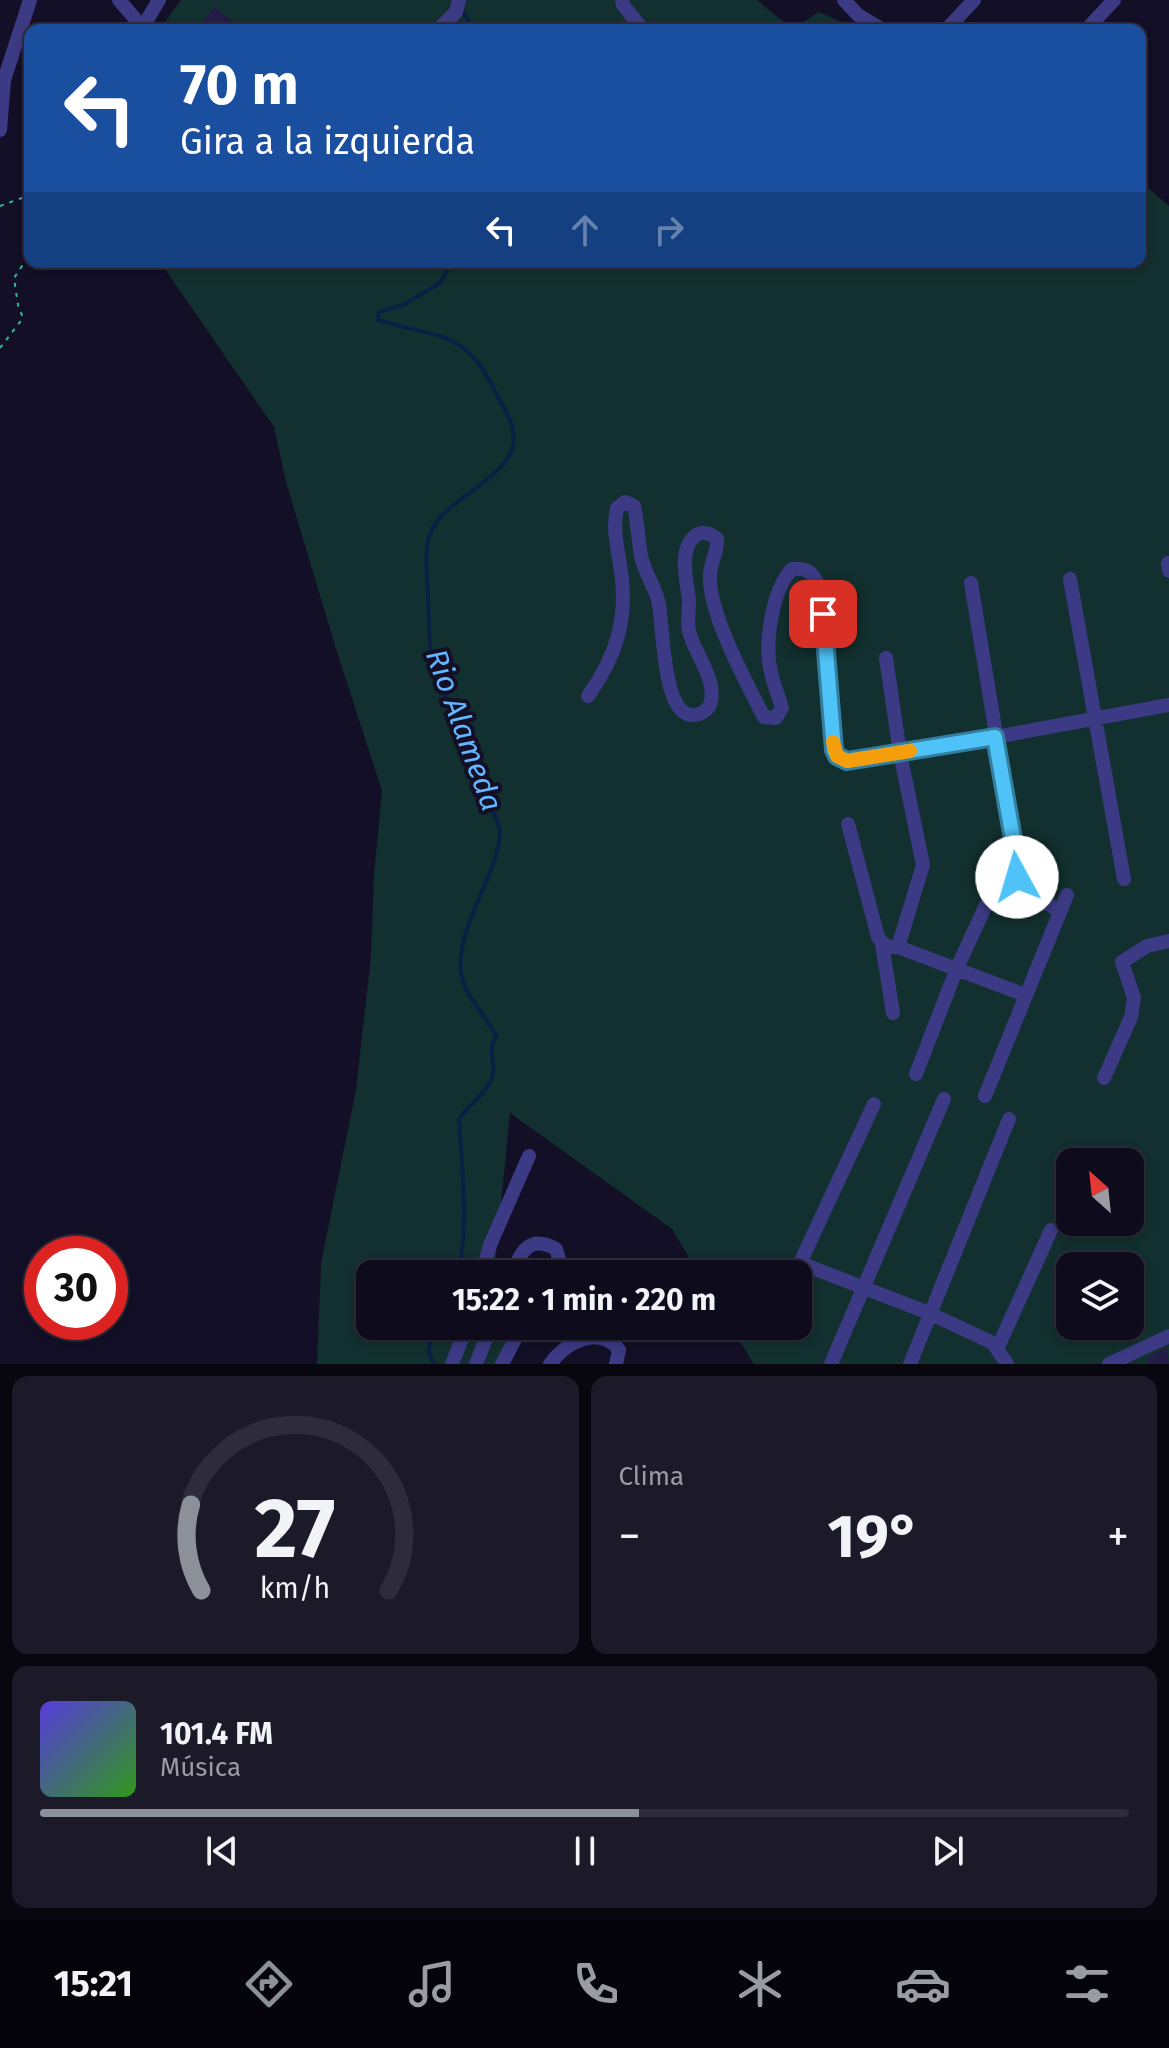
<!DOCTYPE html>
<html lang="es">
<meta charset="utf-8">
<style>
body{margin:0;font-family:"Fira Sans",sans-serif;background:#1c1929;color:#f1f3f6;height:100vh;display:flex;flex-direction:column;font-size:30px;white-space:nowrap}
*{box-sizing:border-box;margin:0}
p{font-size:26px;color:#9b9ba3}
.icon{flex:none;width:44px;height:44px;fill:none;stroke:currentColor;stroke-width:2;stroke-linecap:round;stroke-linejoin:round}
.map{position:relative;height:1364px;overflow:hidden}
.drawer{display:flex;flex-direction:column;gap:12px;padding:12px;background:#08060f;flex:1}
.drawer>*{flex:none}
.banner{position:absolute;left:24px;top:24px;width:1122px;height:244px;border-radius:16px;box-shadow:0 4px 12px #0003,0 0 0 2px #2e2b3b;background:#1a4fa0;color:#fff;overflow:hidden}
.needle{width:52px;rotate:333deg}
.buttons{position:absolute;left:1056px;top:1148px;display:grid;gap:16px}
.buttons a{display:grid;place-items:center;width:88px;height:88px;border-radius:16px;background:#0e0b1c;box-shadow:0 4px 12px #0003,0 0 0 2px #2e2b3b;font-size:40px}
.speed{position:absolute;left:24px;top:1236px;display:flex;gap:16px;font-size:40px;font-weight:700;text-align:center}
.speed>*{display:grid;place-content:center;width:104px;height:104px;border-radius:50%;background:#0e0b1c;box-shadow:0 4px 12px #0003,0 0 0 2px #2e2b3b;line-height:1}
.speed .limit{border:12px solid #d22;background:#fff;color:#111}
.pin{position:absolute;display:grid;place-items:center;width:68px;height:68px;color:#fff;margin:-34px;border-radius:16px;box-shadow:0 4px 12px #0006}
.me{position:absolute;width:88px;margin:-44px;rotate:354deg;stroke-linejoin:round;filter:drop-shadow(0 0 6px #0008)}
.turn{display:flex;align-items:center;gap:28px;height:168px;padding:0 24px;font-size:36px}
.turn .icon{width:104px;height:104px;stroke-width:2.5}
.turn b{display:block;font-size:56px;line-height:68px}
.lanes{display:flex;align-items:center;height:76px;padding:0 24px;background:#0003;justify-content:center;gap:40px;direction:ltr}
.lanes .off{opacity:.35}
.big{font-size:60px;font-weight:700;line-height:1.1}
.drawer .tile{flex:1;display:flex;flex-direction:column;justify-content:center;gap:12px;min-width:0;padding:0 28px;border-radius:16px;background:#1c1929}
.drawer .dial{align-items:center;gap:0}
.dial svg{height:208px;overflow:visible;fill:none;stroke:#2e2b3b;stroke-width:7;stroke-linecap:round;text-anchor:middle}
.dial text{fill:#f1f3f6;stroke:none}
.song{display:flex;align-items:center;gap:24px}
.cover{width:96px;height:96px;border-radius:12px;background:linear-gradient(135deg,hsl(250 70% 55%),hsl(110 70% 35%))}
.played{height:8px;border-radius:4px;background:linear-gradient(90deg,#8c9099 55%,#2e2b3b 55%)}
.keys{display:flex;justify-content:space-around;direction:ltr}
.heat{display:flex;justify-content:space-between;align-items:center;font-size:44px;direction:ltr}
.drawer .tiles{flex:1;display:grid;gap:12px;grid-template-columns:1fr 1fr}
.tile:last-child{grid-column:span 2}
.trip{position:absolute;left:356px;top:1260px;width:456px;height:80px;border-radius:16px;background:#0e0b1c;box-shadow:0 4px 12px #0003,0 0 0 2px #2e2b3b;font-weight:700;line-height:80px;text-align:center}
.tabs{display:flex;height:128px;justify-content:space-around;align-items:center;background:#06040b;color:#9b9ba3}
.tabs .icon{width:56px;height:56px}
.tabs .on{color:#8c9099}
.tabs b{font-size:36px;color:#f1f3f6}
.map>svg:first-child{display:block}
</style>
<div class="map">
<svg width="1169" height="1364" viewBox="0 0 1169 1364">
<rect width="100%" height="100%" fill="#130f26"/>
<path fill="#12302f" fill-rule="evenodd" d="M 181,0 L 757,0 L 792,29 L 819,12 L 853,27 L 871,17 L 889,30 L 159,30 Z
M 1140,181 L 1169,206 L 1169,1364 L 754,1364 L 730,1326 L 798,1326 L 798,1274 L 699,1274 L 672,1229 L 510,1113 L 494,1274 L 370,1274 L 370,1326 L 502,1326 L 508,1364 L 317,1364 L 321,1263 L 356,1090 L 371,957 L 374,874 L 382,791 L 337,652 L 286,482 L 274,427 L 160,262 L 1140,262 ZM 1070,1162 L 1130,1162 L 1130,1222 L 1070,1222 ZM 1070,1266 L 1130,1266 L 1130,1326 L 1070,1326 Z"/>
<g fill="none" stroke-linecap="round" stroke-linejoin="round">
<path stroke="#0a1f44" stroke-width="4" d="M 461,9 L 471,24 L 467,30
M 452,262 L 440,283 L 405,304 L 379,312 L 378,320 C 442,340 465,327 498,397 C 503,407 511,418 513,430 C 524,475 442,497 430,534 C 424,552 427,575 428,594 C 429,614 428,635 431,655 C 432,668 440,682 445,695 C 456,725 466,756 479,785 C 485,798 494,810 498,823 C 510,858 454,924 461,973 C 465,997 486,1015 496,1036 C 487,1054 495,1056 493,1073 C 491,1090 469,1104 459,1119 C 461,1153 471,1248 455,1274
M 431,1326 L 429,1353 L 434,1364"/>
</g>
<path fill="#241b47" d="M 215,7 L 232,21 L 225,30 L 206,30 L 200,25 Z
M 1166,1348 L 1169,1364 L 1150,1364 L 1147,1358 Z"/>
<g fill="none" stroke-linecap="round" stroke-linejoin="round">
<path stroke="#2fb8b0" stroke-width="2" stroke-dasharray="4 6" stroke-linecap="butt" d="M 0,206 L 30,195
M 0,348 L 23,318 L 18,305 L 14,278 L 30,254"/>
<path stroke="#3d3a85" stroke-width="14" d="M 119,0 L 142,27
M 622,0 L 623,5 L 643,30
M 844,0 L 858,15 L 883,30
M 141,30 L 159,0
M 438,30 L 456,12 L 459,0
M 946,30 L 974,0
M 1086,30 L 1114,0
M 0,130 L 4,80 L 30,0
M 1168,563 L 1169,571
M 1070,579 L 1124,879
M 886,658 L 900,753 L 923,865 L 898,947 L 1025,995
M 588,696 C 616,657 628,619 621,571 C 618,550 612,528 617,508 L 625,502 L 634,506 C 638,524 638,542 642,560 C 646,574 654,586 658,600 C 664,622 661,718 694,715 C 701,715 710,709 711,701 C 716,677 694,653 689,631 C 687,621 689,610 689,600 C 687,582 678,550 695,536 C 702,530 712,534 717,539 C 718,552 710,563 710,576 C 708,612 747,684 764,717 L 776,718 L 782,708 C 779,696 773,684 771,672 C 764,644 772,590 792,569 C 810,567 814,575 820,589 L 834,750 L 837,756 L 847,761 L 946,746 L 1169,705
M 848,824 L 878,937 C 883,945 888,948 898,947
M 1013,880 L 1060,912
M 882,944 L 893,1013
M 916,1074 L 957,968 L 992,892 L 1013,880 L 1019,873 L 971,583
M 1104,1078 L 1131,1017 L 1134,998 L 1122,962 L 1147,946 L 1169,941
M 985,1096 L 1067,895
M 800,1263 L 874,1104
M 482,1274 L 490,1245 L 529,1156
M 512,1274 C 521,1252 529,1234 556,1249 L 562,1268 L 558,1274
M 794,1274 L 800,1263 L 929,1313 L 993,1343 L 1007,1364
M 998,1347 L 1051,1230
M 452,1364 L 467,1326
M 476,1364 L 491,1326
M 502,1364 L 522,1326
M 550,1364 C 566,1342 600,1324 619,1350 L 616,1364
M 831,1364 L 944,1099
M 910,1364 L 1009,1119
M 1109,1364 L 1169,1336"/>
</g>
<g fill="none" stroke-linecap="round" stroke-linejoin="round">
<g stroke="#337fa1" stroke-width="20">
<path id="route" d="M 823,614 L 834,750 L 837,756 L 847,761 L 995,737 L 1019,873 L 1017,877"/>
</g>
<use href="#route" stroke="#4fc3f7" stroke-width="14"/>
<path stroke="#f59e0b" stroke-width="14" d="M 833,742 L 837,756 L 847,761 L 910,751"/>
</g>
<g text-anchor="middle" stroke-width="8" stroke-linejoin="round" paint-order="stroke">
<g font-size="30" font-style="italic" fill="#62b6ff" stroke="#130f26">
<text transform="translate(464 730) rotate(70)" y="10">Rio Alameda</text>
</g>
</g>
</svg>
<div class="buttons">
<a><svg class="needle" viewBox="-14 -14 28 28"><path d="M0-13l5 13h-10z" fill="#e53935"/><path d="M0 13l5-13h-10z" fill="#9b9ba3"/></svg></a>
<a><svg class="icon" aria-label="layers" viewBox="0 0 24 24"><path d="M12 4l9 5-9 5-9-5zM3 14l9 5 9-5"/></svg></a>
</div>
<div class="speed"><div class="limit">30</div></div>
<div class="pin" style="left:823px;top:614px;background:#d93025"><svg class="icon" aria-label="arrive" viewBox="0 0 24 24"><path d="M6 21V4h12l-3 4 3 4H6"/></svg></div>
<svg class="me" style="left:1017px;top:877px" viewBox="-20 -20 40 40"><circle r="19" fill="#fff"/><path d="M0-13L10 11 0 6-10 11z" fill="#4fc3f7"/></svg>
<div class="trip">15:22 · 1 min · 220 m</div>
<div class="banner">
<div class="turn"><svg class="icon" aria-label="left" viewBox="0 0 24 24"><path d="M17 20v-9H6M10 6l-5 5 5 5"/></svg><div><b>70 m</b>Gira a la izquierda</div></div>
<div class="lanes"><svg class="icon" aria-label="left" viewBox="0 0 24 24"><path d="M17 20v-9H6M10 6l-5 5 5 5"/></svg><svg class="icon off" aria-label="ahead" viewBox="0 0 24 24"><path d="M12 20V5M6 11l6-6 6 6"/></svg><svg class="icon off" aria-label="right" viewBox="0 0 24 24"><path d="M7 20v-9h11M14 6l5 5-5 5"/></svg></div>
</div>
</div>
<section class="drawer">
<div class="tiles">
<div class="tile dial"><svg viewBox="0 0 100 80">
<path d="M14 69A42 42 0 1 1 86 69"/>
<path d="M14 69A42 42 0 0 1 10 36" stroke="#8c9099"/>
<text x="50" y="56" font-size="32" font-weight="700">27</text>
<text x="50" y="72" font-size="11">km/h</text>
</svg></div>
<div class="tile"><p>Clima</p>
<div class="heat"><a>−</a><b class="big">19°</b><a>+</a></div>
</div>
<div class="tile">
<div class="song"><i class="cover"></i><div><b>101.4 FM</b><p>Música</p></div></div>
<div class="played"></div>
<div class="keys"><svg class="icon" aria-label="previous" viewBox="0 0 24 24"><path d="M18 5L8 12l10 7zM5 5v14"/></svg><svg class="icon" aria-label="pause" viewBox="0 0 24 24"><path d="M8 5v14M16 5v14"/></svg><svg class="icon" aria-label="next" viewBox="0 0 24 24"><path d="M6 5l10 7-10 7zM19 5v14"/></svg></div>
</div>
</div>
</section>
<nav class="tabs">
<b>15:21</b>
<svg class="icon on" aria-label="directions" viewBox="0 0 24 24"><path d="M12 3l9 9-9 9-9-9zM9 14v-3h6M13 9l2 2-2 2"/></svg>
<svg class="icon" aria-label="music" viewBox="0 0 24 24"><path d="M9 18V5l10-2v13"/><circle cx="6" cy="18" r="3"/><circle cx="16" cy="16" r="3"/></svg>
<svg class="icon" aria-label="phone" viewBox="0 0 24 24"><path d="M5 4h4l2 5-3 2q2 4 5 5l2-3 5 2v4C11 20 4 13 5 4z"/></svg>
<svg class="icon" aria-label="climate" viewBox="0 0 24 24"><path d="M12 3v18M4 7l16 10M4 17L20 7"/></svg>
<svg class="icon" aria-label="car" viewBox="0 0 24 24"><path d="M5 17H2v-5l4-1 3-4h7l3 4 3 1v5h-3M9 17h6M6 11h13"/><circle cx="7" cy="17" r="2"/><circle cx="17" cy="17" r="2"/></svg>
<svg class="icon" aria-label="filters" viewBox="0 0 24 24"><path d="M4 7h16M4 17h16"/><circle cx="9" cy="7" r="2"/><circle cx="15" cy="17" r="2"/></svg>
</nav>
